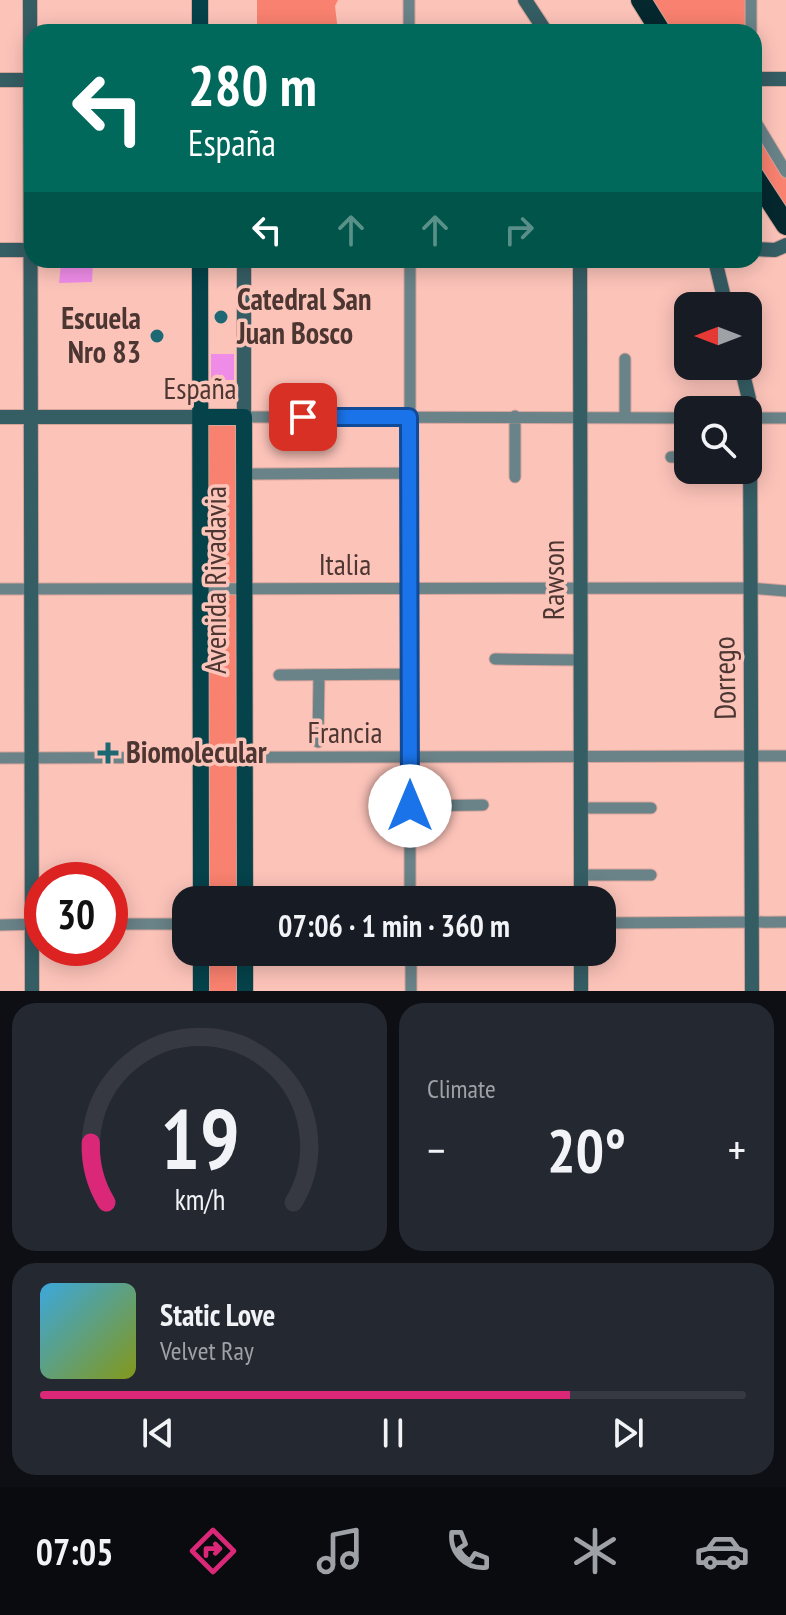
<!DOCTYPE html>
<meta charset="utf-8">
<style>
body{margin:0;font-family:"PT Sans Narrow",sans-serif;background:#242831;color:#f1f3f6;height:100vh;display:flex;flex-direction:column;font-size:30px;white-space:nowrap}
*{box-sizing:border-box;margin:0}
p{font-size:26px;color:#9ea1a6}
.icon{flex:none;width:44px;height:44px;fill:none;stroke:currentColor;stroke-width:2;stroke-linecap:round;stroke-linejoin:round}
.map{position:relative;height:991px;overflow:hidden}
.side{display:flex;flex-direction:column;gap:12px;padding:12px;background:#0d0f14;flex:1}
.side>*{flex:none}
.top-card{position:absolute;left:24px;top:24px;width:738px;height:244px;border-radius:24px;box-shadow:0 4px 20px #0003;background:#00695c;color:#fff;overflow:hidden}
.needle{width:52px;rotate:270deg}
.controls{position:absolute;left:674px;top:292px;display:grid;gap:16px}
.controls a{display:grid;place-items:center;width:88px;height:88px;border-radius:16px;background:#171b24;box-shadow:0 4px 20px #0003;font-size:40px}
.speed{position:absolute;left:24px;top:862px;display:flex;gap:16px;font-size:40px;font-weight:700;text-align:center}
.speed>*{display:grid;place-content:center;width:104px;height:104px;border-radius:50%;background:#171b24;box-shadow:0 4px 20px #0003;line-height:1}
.speed .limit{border:12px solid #d22;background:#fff;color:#111}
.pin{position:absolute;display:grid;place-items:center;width:68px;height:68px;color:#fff;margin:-34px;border-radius:16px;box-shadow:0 4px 12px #0006}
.me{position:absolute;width:88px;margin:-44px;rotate:0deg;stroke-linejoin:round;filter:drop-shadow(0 0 6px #0008)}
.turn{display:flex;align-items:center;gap:28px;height:168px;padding:0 32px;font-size:36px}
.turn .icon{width:104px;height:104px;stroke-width:2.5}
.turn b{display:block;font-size:56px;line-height:68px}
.lanes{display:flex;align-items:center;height:76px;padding:0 32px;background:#0003;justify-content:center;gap:40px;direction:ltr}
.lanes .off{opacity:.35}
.big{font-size:60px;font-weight:700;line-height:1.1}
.side .card{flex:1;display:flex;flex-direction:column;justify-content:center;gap:12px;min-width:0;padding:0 28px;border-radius:24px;background:#242831}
.side .dial{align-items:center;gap:0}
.dial svg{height:208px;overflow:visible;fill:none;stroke:#363941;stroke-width:7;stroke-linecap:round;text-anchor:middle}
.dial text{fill:#f1f3f6;stroke:none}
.song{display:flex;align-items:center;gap:24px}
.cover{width:96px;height:96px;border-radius:12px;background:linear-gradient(135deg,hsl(200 70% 55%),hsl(70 70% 35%))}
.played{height:8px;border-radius:4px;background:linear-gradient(90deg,#db2777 75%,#363941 75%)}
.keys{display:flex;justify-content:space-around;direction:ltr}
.heat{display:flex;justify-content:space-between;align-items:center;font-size:44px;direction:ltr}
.side .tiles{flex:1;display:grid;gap:12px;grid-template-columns:1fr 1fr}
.card:last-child{grid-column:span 2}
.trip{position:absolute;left:172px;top:886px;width:444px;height:80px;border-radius:24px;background:#171b24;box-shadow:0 4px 20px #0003;font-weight:700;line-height:80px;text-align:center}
.tabs{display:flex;height:128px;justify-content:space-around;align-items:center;background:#090b0e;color:#9ea1a6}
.tabs .icon{width:56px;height:56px}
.tabs .active{color:#db2777}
.tabs b{font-size:36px;color:#f1f3f6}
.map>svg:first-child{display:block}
</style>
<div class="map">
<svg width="786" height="991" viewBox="0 0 786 991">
<rect width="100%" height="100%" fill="#fcc3b9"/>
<path fill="#f9816f" d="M 257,0 L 338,0 L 335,6 L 338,32 L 257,32 Z
M 641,0 L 751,0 L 751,32 L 661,32 Z
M 754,119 L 786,172 L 786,225 L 754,176 Z
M 201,417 L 244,417 L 245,900 L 201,900 Z
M 201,952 L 245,952 L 245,991 L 201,991 Z"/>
<path fill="#ef8ce8" d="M 61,263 L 93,263 L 92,282 L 59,283 Z
M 211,354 L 234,354 L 234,380 L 211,380 Z"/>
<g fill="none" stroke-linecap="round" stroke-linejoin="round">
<g stroke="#d5a49b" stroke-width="13">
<path id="street" d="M 409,0 L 409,32
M 751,0 L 751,32
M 754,119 L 786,172
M 410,260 L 410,900
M 244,417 L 688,418
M 625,417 L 625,359
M 748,418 L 786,418
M 671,457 L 688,457
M 244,474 L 409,473
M 515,477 L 515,416
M 0,589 L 750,588 L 786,591
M 495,659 L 580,660
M 279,675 L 410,674
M 318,742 L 319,675
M 0,758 L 786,756
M 410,806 L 483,805
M 581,808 L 651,808
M 581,875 L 651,875
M 602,923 L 786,922
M 110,924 L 186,924
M 0,925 L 42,924
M 411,952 L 411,991"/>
</g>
<g stroke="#d5a49b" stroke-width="16">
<path id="secondary" d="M 30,0 L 32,991
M 525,0 L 546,32
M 754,79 L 786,79
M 0,80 L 32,80
M 754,249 L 775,250 L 786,245
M 0,250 L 32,250
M 244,260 L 244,417
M 580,260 L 581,900
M 715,260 L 726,306
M 741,366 L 749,399 L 750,418 L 752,991
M 0,417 L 201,417
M 581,952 L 581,991"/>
</g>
<g stroke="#d5a49b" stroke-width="18">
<path id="primary" d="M 200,0 L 200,32
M 200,260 L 201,900
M 201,417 L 244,417 L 245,900
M 201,952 L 201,991
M 245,952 L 245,991"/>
</g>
<g stroke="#d5a49b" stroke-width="22">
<path id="highway" d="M 641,0 L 661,32
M 754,176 L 786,225"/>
</g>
<use href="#street" stroke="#698388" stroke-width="11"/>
<use href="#secondary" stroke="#355d64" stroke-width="14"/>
<use href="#primary" stroke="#05424a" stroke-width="16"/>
<use href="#highway" stroke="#04282e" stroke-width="20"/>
</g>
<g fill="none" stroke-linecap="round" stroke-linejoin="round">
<g stroke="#114b97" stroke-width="20">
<path id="route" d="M 303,417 L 409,417 L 410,806"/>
</g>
<use href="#route" stroke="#1a73e8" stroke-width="14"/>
</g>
<g fill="#1e6873" stroke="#fcc3b9" stroke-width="3">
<circle cx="221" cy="317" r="8"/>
<circle cx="157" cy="336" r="8"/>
<path d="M104 741h8v8h8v8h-8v8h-8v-8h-8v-8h8z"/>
</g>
<g text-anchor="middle" stroke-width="7" stroke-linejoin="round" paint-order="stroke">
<g font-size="30" font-weight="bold" fill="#4c3632" stroke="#fcc3b9" text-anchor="start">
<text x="237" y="310">Catedral San<tspan x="237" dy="34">Juan Bosco</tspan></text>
<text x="141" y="329" text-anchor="end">Escuela<tspan x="141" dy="34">Nro 83</tspan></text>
<text x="126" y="763">Biomolecular</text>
</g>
<g font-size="30" fill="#4c3632" stroke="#fcc3b9">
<text x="200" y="399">España</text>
<text x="345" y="575">Italia</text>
<text transform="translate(216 580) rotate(-90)" y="10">Avenida Rivadavia</text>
<text transform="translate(554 580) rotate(-90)" y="10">Rawson</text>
<text transform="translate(725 678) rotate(-91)" y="10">Dorrego</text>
<text x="345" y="743">Francia</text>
</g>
</g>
</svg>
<div class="controls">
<a><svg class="needle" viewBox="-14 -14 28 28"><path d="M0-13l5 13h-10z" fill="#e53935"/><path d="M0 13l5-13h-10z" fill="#9ea1a6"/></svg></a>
<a><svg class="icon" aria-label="search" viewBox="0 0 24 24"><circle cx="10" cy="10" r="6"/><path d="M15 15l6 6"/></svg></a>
</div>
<div class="speed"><div class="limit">30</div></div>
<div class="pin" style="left:303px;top:417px;background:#d93025"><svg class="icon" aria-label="arrive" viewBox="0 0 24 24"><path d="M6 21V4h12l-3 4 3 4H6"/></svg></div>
<svg class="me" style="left:410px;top:806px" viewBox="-20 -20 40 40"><circle r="19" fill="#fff"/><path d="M0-13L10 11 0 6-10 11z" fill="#1a73e8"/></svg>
<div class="trip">07:06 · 1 min · 360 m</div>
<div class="top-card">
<div class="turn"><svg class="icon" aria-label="left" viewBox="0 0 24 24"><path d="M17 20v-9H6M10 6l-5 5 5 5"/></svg><div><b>280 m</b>España</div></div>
<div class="lanes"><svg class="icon" aria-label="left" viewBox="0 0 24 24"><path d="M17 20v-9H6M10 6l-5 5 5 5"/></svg><svg class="icon off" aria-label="ahead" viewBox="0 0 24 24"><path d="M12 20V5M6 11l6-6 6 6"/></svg><svg class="icon off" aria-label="ahead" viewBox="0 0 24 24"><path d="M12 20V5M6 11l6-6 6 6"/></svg><svg class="icon off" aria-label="right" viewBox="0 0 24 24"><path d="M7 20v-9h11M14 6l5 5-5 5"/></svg></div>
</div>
</div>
<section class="side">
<div class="tiles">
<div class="card dial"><svg viewBox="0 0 100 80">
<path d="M14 69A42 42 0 1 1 86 69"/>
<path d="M14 69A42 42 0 0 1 8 46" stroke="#db2777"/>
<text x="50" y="56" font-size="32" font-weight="700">19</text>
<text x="50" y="72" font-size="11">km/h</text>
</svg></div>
<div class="card"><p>Climate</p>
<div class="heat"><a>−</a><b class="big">20°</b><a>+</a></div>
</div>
<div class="card">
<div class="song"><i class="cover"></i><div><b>Static Love</b><p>Velvet Ray</p></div></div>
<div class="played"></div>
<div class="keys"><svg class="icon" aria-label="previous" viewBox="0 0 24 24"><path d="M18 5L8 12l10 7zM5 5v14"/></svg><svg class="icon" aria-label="pause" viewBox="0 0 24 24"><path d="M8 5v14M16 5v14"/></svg><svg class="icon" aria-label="next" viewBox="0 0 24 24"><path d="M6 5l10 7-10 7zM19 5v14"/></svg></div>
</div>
</div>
</section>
<nav class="tabs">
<b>07:05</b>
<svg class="icon active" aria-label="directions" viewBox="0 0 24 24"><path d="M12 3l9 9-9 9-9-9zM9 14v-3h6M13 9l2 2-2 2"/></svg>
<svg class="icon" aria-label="music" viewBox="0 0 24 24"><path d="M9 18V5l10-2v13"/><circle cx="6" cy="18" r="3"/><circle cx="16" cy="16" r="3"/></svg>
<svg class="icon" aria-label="phone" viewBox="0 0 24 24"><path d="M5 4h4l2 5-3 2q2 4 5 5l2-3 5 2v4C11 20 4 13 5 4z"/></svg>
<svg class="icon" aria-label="climate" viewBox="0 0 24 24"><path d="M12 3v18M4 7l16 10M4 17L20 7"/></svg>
<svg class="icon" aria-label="car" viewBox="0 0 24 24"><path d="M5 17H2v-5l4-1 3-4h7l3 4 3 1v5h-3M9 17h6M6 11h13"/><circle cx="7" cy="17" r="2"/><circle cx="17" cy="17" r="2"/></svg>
</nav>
